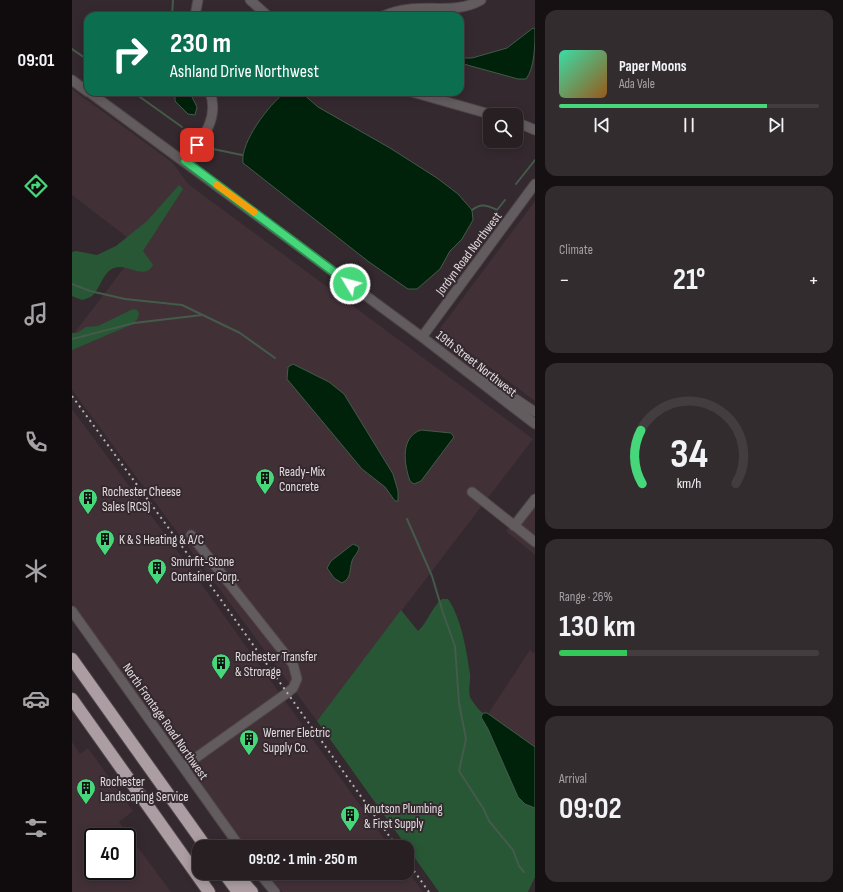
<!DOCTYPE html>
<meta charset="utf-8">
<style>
body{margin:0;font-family:"Sofia Sans Condensed",sans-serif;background:#332c2f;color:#f1f3f6;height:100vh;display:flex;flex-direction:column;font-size:15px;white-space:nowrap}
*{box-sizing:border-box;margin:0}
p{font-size:13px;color:#a4a2a5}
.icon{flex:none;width:22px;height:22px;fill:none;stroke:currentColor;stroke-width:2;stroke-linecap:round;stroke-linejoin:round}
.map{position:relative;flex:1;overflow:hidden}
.drawer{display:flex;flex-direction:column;gap:10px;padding:10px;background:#151113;width:308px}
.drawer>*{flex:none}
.hud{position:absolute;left:12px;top:12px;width:380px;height:84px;border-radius:12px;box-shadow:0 2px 10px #0003,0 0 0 1px #433d40;background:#0b6e4f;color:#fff;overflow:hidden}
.controls{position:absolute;left:411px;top:108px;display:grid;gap:8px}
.controls a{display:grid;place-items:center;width:40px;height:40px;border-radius:8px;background:#271f22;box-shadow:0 2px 10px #0003,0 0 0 1px #433d40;font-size:20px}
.speed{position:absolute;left:12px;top:828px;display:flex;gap:8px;font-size:20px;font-weight:700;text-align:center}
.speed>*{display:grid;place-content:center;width:52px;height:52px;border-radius:50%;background:#271f22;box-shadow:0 2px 10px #0003,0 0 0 1px #433d40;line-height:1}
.speed .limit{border:2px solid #111;border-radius:6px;background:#fff;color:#111}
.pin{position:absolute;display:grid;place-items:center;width:34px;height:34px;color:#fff;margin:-17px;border-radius:8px;box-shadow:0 2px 6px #0006}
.me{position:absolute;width:44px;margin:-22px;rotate:307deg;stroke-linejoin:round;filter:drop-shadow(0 0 3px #0008)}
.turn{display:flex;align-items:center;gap:14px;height:84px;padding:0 20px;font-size:18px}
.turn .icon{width:52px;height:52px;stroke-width:2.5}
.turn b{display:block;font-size:28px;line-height:34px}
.big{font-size:30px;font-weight:700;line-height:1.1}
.drawer .widget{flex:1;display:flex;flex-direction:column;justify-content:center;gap:6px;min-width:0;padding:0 14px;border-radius:12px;background:#332c2f}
.drawer .dial{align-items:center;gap:0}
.dial svg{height:104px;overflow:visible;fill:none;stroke:#433d40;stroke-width:7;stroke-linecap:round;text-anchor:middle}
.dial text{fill:#f1f3f6;stroke:none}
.song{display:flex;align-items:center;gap:12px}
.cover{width:48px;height:48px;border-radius:6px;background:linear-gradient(135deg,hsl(160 70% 55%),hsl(30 70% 35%))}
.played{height:4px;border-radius:2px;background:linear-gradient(90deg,#45d77a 80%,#433d40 80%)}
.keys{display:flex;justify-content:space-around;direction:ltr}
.heat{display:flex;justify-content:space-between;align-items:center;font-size:22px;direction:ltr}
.charge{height:6px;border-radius:3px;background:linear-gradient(90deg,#34c759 26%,#433d40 0)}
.trip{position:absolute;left:120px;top:840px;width:222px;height:40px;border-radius:12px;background:#271f22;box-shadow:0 2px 10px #0003,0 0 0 1px #433d40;font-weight:700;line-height:40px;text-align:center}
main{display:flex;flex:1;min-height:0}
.dock{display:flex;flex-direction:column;width:72px;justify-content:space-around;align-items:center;background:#100c0e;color:#a4a2a5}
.dock .icon{width:28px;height:28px}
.dock .on{color:#45d77a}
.dock b{font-size:18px;color:#f1f3f6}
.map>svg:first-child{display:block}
</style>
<main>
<nav class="dock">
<b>09:01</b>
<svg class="icon on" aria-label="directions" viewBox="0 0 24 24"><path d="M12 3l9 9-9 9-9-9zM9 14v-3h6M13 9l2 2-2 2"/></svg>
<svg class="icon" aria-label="music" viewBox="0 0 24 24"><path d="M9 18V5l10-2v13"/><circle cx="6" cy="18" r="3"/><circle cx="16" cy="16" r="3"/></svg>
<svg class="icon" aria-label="phone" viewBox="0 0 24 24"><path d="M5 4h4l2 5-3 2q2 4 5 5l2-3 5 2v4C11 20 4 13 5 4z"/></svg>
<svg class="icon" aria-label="climate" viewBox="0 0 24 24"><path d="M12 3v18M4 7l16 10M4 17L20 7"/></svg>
<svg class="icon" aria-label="car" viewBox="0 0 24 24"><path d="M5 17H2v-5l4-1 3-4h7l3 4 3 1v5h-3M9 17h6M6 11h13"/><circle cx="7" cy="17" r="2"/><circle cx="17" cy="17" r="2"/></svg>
<svg class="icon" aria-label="filters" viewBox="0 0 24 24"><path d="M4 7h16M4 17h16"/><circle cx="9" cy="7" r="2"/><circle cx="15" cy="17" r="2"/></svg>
</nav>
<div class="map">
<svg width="463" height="892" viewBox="0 0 463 892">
<rect width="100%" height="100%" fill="#34292e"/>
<path fill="#423037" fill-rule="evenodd" d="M 0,89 L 101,163 L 116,184 L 461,439 L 245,721 L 0,390 L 0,336 L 68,247 L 0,195 Z
M 463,201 L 463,401 L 367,330 Z
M 0,409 L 115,564 L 318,847 L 173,847 L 0,603 Z
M 463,493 L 463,555 L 434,531 Z
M 458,650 L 463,654 L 463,750 L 414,717 Z
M 0,742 L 8,754 L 16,748 L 61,811 L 47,822 L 99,892 L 0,892 ZM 21,837 L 55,837 L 55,871 L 21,871 Z
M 335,870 L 351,892 L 211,892 L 192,873 L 335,873 Z"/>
<path fill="#285736" d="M 107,185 L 111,189 L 71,251 L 81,265 C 72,281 56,263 42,268 C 31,272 29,287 21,295 C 18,298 13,299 10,300 L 0,296 L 0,252 L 4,251 L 25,255 L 44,246 L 75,221 Z
M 61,309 L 65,310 L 67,314 L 66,318 L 61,324 L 0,350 L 0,333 L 5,333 L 14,327 L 26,326 Z
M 370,599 L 376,599 C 389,617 395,652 398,674 C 399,682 395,692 399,699 C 413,722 441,735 463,750 L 463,877 L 456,892 L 367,892 L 245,721 L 329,610 L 346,631 C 356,622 359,608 370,599 Z"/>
<path fill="#00220a" stroke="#445a4a" d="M 461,28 L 463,29 C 463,43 463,68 454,79 L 446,79 L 388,63 L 388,58 L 400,58 L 435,48 Z
M 106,92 L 118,93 L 125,107 L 123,115 L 116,114 L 103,101 L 103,95 Z
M 213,92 L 229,92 L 246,107 L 318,148 L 365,178 L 386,194 L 400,210 L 401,220 L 390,239 L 378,251 L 368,269 L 345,289 L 336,289 L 297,262 L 171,163 C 168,142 197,105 213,92 Z
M 221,364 L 257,382 L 272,394 L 321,474 L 326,491 L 326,501 L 323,501 L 313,487 L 290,469 L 215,379 L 216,367 Z
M 349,430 L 379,433 L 382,437 L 349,481 L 342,484 L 338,481 C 332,464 328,437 349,430 Z
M 281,544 L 287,547 C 286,554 282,555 280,561 C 277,570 280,578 270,583 L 262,578 L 255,568 L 259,561 Z
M 411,713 L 415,713 L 463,747 L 463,808 L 453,804 L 446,797 L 416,729 L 409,717 Z"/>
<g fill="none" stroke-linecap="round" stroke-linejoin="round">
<path stroke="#445a4a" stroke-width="2" d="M 100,16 L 101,0
M 0,49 L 16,60
M 61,92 L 110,127
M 141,149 L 170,155
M 444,184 L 463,160
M 400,210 C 409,203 415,205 425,210 L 433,200
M 0,284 L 18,291 L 53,299 L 110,305 L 168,333 L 203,358
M 0,339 L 62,323 L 130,315
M 335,519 L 360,576 L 371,613 L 383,646 L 387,703 L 394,739 L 387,771 L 411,808 L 417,821 L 441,850 L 447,866 L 452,872"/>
<g stroke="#50464a" stroke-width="11">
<path id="minor" d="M 178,0 L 196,16
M 123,16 L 126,0
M 311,16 C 346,0 380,17 409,0
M 0,80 L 16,92
M 17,92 L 350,337 L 463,424
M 340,92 L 421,115
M 444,122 L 463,130
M 113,161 C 129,140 148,120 138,92
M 350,337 L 463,184
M 403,372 L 463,412
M 400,492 L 463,542
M 442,526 L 463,499
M 0,611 L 168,847
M 111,767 L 215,693 L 221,688 L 225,679 L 221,664 L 119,535
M 187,873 L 203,892"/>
</g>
<g stroke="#50464a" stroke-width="14">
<path id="highway" d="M 0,659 L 134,847
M 0,699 L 137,892
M 152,873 L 166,892
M 163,873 L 180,892"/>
</g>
<use href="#minor" stroke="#625c5e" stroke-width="9"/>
<use href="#highway" stroke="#ab9da2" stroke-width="12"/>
<path stroke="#b8b0b3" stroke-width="2" stroke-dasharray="2 4" stroke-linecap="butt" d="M 0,396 L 147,597 L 325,847
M 335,861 L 357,892"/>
</g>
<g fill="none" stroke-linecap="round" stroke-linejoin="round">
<g stroke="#2d8c4f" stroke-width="10">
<path id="route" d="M 125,145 L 113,161 L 278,284"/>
</g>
<use href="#route" stroke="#45d77a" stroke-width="7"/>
<path stroke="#f59e0b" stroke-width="7" d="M 145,185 L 182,212"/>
</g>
<defs>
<g id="building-pin" transform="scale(1)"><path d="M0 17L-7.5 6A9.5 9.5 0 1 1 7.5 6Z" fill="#45d77a" stroke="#34292e"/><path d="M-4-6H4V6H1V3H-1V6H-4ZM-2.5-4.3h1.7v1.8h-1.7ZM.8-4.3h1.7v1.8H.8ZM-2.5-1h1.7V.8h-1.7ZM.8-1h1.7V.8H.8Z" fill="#111"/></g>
</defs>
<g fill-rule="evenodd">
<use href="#building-pin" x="193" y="478"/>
<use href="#building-pin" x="16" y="498"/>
<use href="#building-pin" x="33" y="539"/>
<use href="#building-pin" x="85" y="568"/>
<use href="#building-pin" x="149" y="663"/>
<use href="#building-pin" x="177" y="739"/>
<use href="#building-pin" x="14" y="788"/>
<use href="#building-pin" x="278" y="815"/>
</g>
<g text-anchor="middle" stroke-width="4" stroke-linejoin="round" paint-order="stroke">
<g font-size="13" fill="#e3dcdf" stroke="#34292e">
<text transform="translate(396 253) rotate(-53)" y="5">Jordyn Road Northwest</text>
<text transform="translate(405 363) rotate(38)" y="5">19th Street Northwest</text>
<text transform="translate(94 721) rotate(55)" y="5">North Frontage Road Northwest</text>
</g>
<g font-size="13" fill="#e3dcdf" stroke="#34292e" text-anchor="start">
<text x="207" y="476">Ready-Mix<tspan x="207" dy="15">Concrete</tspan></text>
<text x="30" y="496">Rochester Cheese<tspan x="30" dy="15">Sales (RCS)</tspan></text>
<text x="47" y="544">K &amp; S Heating &amp; A/C</text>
<text x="99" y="566">Smurfit-Stone<tspan x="99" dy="15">Container Corp.</tspan></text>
<text x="163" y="661">Rochester Transfer<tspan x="163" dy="15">&amp; Strorage</tspan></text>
<text x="191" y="737">Werner Electric<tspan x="191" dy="15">Supply Co.</tspan></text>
<text x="28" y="786">Rochester<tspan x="28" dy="15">Landscaping Service</tspan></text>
<text x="292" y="813">Knutson Plumbing<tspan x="292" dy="15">&amp; First Supply</tspan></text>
</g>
</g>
</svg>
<div class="controls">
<a><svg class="icon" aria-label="search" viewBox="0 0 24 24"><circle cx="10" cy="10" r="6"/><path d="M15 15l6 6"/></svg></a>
</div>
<div class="speed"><div class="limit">40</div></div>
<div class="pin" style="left:125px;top:145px;background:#d93025"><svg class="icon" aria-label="arrive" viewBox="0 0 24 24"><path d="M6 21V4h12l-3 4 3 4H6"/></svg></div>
<svg class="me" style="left:278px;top:284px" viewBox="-20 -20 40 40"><circle r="17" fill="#45d77a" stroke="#fff" stroke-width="3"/><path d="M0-11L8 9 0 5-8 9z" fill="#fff"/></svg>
<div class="trip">09:02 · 1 min · 250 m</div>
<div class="hud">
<div class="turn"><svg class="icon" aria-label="right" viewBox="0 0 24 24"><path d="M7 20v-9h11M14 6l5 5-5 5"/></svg><div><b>230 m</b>Ashland Drive Northwest</div></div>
</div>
</div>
<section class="drawer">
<div class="widget">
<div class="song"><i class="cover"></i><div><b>Paper Moons</b><p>Ada Vale</p></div></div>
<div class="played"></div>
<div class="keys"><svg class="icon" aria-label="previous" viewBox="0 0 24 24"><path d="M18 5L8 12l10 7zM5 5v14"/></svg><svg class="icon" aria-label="pause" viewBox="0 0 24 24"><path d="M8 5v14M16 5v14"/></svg><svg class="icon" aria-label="next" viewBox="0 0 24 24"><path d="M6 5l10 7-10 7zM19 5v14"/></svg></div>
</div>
<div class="widget"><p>Climate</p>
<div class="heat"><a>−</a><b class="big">21°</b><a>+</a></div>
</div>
<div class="widget dial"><svg viewBox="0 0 100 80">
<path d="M14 69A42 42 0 1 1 86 69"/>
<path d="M14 69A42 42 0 0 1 13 28" stroke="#45d77a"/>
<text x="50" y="56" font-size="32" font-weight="700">34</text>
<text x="50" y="72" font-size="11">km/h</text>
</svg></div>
<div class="widget"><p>Range · 26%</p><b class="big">130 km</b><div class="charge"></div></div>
<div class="widget"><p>Arrival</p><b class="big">09:02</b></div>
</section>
</main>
